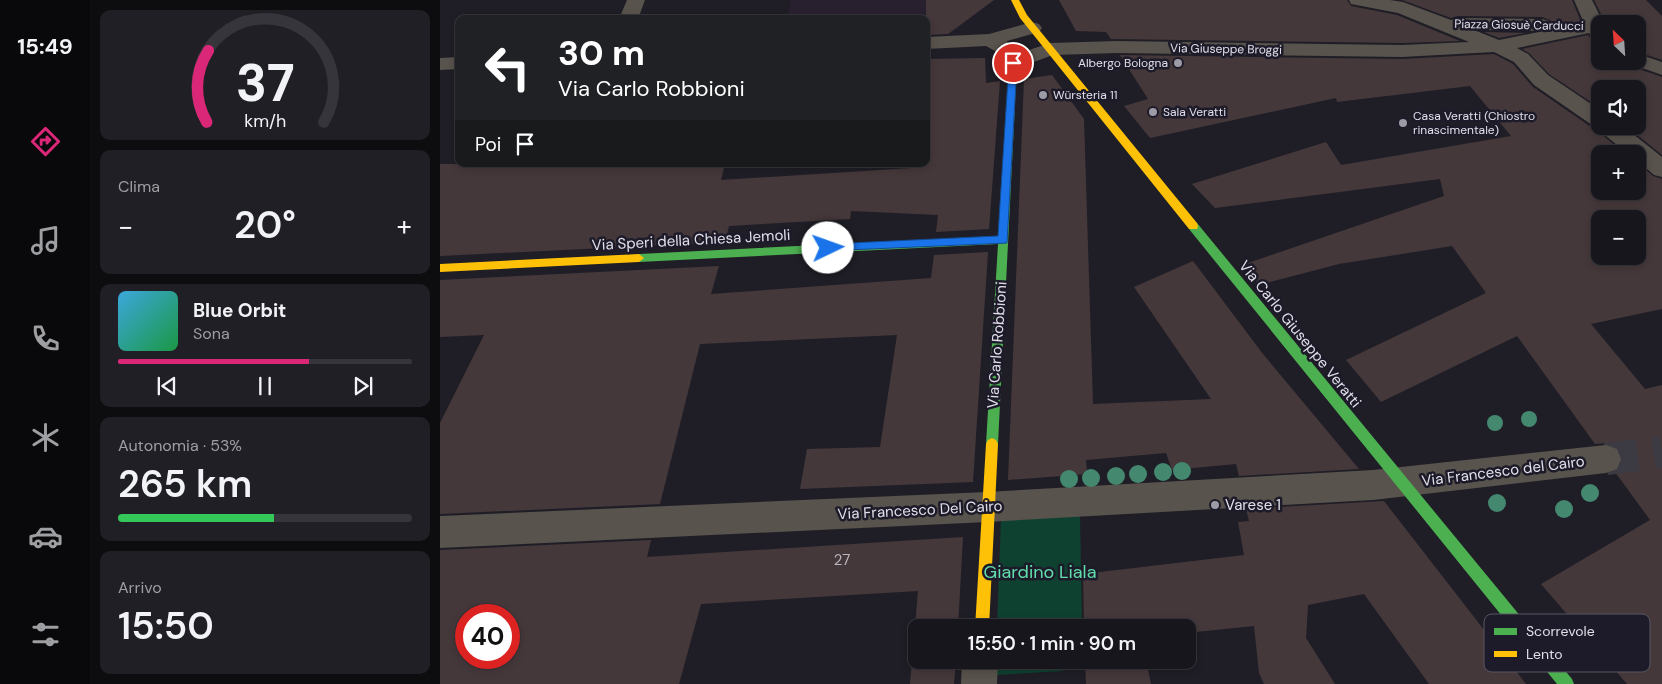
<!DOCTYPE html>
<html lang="it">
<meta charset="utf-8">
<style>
body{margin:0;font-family:"DM Sans",sans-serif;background:#201f25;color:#f1f3f6;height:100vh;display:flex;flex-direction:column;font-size:19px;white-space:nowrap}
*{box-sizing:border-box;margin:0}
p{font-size:16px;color:#9e9fa3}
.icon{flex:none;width:28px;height:28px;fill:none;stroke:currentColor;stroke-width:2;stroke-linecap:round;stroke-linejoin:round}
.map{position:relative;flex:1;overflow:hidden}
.side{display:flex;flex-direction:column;gap:10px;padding:10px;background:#0d0c0f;width:350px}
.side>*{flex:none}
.top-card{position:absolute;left:15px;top:15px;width:475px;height:152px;border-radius:10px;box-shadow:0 2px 8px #0003,0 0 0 1px #36353b;background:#202124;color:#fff;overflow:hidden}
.needle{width:32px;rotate:335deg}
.controls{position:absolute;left:1151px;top:15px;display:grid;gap:10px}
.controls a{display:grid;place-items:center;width:55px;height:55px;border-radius:10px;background:#17161c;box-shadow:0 2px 8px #0003,0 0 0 1px #36353b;font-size:25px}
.speed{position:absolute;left:15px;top:604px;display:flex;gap:10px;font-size:25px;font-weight:700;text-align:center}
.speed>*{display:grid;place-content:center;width:65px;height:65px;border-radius:50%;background:#17161c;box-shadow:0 2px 8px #0003,0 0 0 1px #36353b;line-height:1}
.speed .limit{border:8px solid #d22;background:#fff;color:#111}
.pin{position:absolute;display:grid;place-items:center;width:42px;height:42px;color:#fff;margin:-21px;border:2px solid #fff;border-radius:50%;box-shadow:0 1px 5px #0007}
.me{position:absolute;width:55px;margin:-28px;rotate:87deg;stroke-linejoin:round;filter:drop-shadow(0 0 4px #0008)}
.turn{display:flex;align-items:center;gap:18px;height:105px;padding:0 20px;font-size:22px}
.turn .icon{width:65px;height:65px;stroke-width:2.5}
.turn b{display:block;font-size:35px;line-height:42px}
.then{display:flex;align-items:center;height:48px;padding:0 20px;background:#0003;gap:10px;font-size:19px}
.big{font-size:38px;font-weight:600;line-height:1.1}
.side .tile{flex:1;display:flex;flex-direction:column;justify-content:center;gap:8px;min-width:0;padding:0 18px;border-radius:10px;background:#201f25}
.side .dial{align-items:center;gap:0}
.dial svg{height:130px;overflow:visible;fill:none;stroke:#36353b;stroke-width:7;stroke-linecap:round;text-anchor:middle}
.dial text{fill:#f1f3f6;stroke:none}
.song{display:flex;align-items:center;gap:15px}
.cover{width:60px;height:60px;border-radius:8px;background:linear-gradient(135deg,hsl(200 70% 55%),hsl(140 70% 35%))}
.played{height:5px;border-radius:2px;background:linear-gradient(90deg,#db2777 65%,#36353b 65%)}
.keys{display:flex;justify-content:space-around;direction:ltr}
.heat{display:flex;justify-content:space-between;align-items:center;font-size:28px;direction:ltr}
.charge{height:8px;border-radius:4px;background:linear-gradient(90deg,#34c759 53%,#36353b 0)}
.trip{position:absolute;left:468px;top:619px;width:288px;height:50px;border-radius:10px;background:#17161c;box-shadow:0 2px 8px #0003,0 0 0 1px #36353b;font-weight:600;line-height:50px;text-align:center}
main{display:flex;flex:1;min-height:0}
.dock{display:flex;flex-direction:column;width:90px;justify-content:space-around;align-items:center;background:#09090b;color:#9e9fa3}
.dock .icon{width:35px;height:35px}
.dock .current{color:#db2777}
.dock b{font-size:22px;color:#f1f3f6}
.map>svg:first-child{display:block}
</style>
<main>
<nav class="dock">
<b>15:49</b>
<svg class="icon current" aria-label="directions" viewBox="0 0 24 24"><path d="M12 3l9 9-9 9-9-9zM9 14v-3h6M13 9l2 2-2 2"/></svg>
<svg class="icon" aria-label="music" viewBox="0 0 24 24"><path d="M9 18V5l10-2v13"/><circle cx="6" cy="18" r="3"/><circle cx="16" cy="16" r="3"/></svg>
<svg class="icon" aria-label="phone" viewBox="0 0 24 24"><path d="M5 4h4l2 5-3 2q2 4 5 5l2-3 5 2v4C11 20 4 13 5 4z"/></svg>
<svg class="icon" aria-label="climate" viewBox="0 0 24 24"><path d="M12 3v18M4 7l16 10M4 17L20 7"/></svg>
<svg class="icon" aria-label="car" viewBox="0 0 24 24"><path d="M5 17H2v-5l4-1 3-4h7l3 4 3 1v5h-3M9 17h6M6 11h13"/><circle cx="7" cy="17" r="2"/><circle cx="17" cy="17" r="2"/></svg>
<svg class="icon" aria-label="filters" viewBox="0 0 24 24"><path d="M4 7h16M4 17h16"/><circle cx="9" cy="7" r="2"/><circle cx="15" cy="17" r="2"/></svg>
</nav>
<section class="side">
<div class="tile dial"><svg viewBox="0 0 100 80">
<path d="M14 69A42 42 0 1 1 86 69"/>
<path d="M14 69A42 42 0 0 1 15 25" stroke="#db2777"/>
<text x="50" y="56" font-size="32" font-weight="700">37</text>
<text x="50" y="72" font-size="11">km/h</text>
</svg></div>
<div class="tile"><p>Clima</p>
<div class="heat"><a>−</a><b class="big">20°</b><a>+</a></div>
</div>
<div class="tile">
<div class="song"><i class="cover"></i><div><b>Blue Orbit</b><p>Sona</p></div></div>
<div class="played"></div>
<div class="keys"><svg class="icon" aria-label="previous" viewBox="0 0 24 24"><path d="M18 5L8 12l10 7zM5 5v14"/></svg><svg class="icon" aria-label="pause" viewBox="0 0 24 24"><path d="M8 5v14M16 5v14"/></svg><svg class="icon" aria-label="next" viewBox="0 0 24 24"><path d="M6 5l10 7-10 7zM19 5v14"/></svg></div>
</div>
<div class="tile"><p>Autonomia · 53%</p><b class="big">265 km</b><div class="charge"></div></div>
<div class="tile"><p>Arrivo</p><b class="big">15:50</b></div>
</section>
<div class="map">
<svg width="1222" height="684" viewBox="0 0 1222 684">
<rect width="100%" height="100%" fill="#1f1e26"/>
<path fill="#28202e" d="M 351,0 L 554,0 L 515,30 L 486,31 L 486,19 L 347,19 Z"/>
<path fill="#0f4130" d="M 640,513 L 642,626 L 557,628 L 561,518 Z
M 556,660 L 623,660 L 623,671 L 556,675 Z"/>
<path fill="#45383b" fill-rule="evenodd" d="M 486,0 L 554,0 L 508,34 L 486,35 Z
M 619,0 L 907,0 L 911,6 L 957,15 L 1020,41 L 962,43 L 671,39 L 666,32 L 636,31 Z
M 962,0 L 1132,0 L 1141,22 L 1113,27 L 1114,25 L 1110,20 L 1102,17 L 1018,16 L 1011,18 Z
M 1154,0 L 1206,0 L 1222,16 L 1222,60 L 1198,52 L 1198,24 L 1166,24 Z
M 1044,32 L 1086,33 L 1059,38 Z
M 1148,35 L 1152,41 L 1160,43 L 1160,61 L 1187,61 L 1190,66 L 1222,77 L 1222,155 L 1186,126 L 1198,126 L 1198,89 L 1160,89 L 1160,108 L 1109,74 L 1089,53 L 1082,49 Z
M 1054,54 L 1073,64 L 1093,87 L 1151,127 L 1156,128 L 1159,132 L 1185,154 L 1160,154 L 1160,191 L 1198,191 L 1198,163 L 1213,176 L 1222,179 L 1222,309 L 1151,324 L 1205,389 L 1222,385 L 1222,684 L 1187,684 L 1101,584 L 1210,520 L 1175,472 L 1179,470 L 1183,460 L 1179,448 L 1167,443 L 1155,444 L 1077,336 L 941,402 L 906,360 L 1046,293 L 1012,246 L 899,264 L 819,285 L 802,265 L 1004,196 L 1000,179 L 775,208 L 752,184 L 886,142 L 901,165 L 1071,136 L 1030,86 L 897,102 L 896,98 L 710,138 L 684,106 L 708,99 L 680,55 L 962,59 ZM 1160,219 L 1198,219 L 1198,256 L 1160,256 Z
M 545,58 L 546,83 L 560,81 L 549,229 L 496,232 L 498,215 L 411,211 L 410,219 L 289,226 L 285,242 L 0,256 L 0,164 L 285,164 L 281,180 L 471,168 L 472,164 L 486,164 L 486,59 Z
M 612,75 L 644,119 L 653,404 L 771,399 L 694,287 L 753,261 L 823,354 L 919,469 L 799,476 L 796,464 L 732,470 L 726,453 L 646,460 L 647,474 L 568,480 L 584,79 Z
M 548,252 L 533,482 L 360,489 L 367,449 L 440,447 L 457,335 L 260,344 L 220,504 L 0,514 L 0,423 L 44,335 L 0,337 L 0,280 L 279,266 L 271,294 L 491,278 L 494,255 Z
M 944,501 L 1086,684 L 989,684 L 924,594 L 868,605 L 866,638 L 895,684 L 824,684 L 819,673 L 814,626 L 746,633 L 746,628 L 644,628 L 643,574 L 804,555 L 798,522 L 809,521 L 806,509 Z
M 523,537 L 518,628 L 476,628 L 476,660 L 516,660 L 514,684 L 470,684 L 478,591 L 261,604 L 239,684 L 0,684 L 0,550 L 211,540 L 207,557 ZM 26,615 L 69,615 L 69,658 L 26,658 Z
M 645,660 L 706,660 L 711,684 L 646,684 Z"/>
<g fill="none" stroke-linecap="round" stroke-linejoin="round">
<path stroke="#3c3b43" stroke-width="32" stroke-dasharray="32 16" stroke-linecap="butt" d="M 1166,459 L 1222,452"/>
<path fill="#58534c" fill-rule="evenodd" d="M 187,0 L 205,0 L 198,19 L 179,19 Z
M 909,0 L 950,0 L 963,2 L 1011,20 L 1018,18 L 1102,19 L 1109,21 L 1112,25 L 1109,29 L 1102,31 L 1034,30 L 1059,40 L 1144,23 L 1134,0 L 1152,0 L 1164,24 L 1160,24 L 1160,41 L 1153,39 L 1149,33 L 1077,48 L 1088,54 L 1108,75 L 1160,110 L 1160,126 L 1183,126 L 1222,157 L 1222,177 L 1214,175 L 1198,161 L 1198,154 L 1188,154 L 1160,131 L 1157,126 L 1152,125 L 1094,85 L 1074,62 L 1054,52 L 962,57 L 677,53 L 613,55 L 580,67 L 573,69 L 566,67 L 555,51 L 546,46 L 486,49 L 486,37 L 549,34 L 592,22 L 599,24 L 602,28 L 599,32 L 567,41 L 577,54 L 610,43 L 677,41 L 962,45 L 1029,42 L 958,13 L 911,4 Z
M 1198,54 L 1222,62 L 1222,75 L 1191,64 L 1189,61 L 1198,61 Z
M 19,57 L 19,69 L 0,70 L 0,58 Z
M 1166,445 L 1177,449 L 1181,459 L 1177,469 L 1166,473 L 933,500 L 547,522 L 0,548 L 0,516 L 547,492 L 933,470 Z
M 522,660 L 558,660 L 557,684 L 521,684 Z"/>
<path fill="#4caf50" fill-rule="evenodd" d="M 573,60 L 577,63 L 558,444 L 556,448 L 552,450 L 548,448 L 546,444 L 558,244 L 199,262 L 194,258 L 199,254 L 558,236 L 569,63 Z
M 753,222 L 757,223 L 1132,679 L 1134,684 L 1117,684 L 749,229 L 748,226 Z"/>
<path fill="#ffc107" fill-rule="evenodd" d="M 571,0 L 579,0 L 587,15 L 757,223 L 758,226 L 757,229 L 749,229 L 580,18 Z
M 199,254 L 204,258 L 199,262 L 0,272 L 0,264 Z
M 552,438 L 556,440 L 558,444 L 549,628 L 535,628 L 546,444 L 548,440 Z"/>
</g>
<g fill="#448870">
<circle cx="1089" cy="419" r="8"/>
<circle cx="1055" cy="423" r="8"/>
<circle cx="742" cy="471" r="9"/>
<circle cx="723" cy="472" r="9"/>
<circle cx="698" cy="474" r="9"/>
<circle cx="676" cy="476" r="9"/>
<circle cx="651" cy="478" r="9"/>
<circle cx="629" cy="479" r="9"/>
<circle cx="1150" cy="493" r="9"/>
<circle cx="1057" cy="503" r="9"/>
<circle cx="1124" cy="509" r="9"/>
</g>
<path fill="#1a73e8" stroke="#114b97" d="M 573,60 L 577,63 L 567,243 L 384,251 L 383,248 L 384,245 L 388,244 L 558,236 L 569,63 Z"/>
<g fill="#9d9ba5" stroke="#1d1b29" stroke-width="2">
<circle cx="738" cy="63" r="5"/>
<circle cx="603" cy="95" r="5"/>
<circle cx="713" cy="112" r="5"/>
<circle cx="963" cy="123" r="5"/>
<circle cx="775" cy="505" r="5"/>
</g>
<g text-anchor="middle" stroke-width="5" stroke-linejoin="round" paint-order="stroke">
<g font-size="12" fill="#e1dfe9" stroke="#1d1b29">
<text transform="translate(1079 25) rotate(1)" y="4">Piazza Giosuè Carducci</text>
<text transform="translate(786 49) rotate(1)" y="4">Via Giuseppe Broggi</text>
</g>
<g font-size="12" fill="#e1dfe9" stroke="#1d1b29" text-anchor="start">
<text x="728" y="67" text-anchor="end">Albergo Bologna</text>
<text x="613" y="99">Würsteria 11</text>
<text x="723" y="116">Sala Veratti</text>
<text x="973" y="120">Casa Veratti (Chiostro<tspan x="973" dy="14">rinascimentale)</tspan></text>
</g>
<g font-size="15" fill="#e1dfe9" stroke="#1d1b29">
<text transform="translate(251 240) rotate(-3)" y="5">Via Speri della Chiesa Jemoli</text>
<text transform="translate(860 334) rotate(51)" y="5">Via Carlo Giuseppe Veratti</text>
<text transform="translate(557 345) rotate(-86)" y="5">Via Carlo Robbioni</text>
<text transform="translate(1063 471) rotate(-7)" y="5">Via Francesco del Cairo</text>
<text transform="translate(480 510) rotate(-3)" y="5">Via Francesco Del Cairo</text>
</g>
<g font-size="15" fill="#e1dfe9" stroke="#1d1b29" text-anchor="start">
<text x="785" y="510">Varese 1</text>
</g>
<g font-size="15" fill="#bab5be">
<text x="402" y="565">27</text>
</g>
<g font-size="18" fill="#62deac" stroke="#1d1b29">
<text x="600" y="578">Giardino Liala</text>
</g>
</g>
<rect x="1044" y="614" width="166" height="58" rx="8" fill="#1d1b29" stroke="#585663" stroke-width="1"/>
<rect x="1054" y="628" width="23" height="7" fill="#4caf50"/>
<rect x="1054" y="651" width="23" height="6" fill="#ffc107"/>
<g font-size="14" fill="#e1dfe9">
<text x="1086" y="636">Scorrevole</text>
<text x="1086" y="659">Lento</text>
</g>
</svg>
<div class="controls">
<a><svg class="needle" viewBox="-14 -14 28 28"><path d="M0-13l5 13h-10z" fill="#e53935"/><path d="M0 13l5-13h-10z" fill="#9e9fa3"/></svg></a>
<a><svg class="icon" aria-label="sound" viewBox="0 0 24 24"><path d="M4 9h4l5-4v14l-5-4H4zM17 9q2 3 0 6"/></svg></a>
<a>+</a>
<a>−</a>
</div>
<div class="speed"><div class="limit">40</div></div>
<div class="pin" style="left:573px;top:63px;background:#d93025"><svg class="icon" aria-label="arrive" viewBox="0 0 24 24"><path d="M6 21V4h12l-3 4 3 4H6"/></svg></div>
<svg class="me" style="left:388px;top:248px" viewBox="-20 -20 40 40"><circle r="19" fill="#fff"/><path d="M0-13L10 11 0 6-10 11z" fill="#1a73e8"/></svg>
<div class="trip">15:50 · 1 min · 90 m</div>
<div class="top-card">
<div class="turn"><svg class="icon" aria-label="left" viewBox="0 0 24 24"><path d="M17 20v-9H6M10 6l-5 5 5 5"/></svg><div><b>30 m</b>Via Carlo Robbioni</div></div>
<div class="then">Poi<svg class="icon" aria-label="arrive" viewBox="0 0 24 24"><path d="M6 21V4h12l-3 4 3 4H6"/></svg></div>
</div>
</div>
</main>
